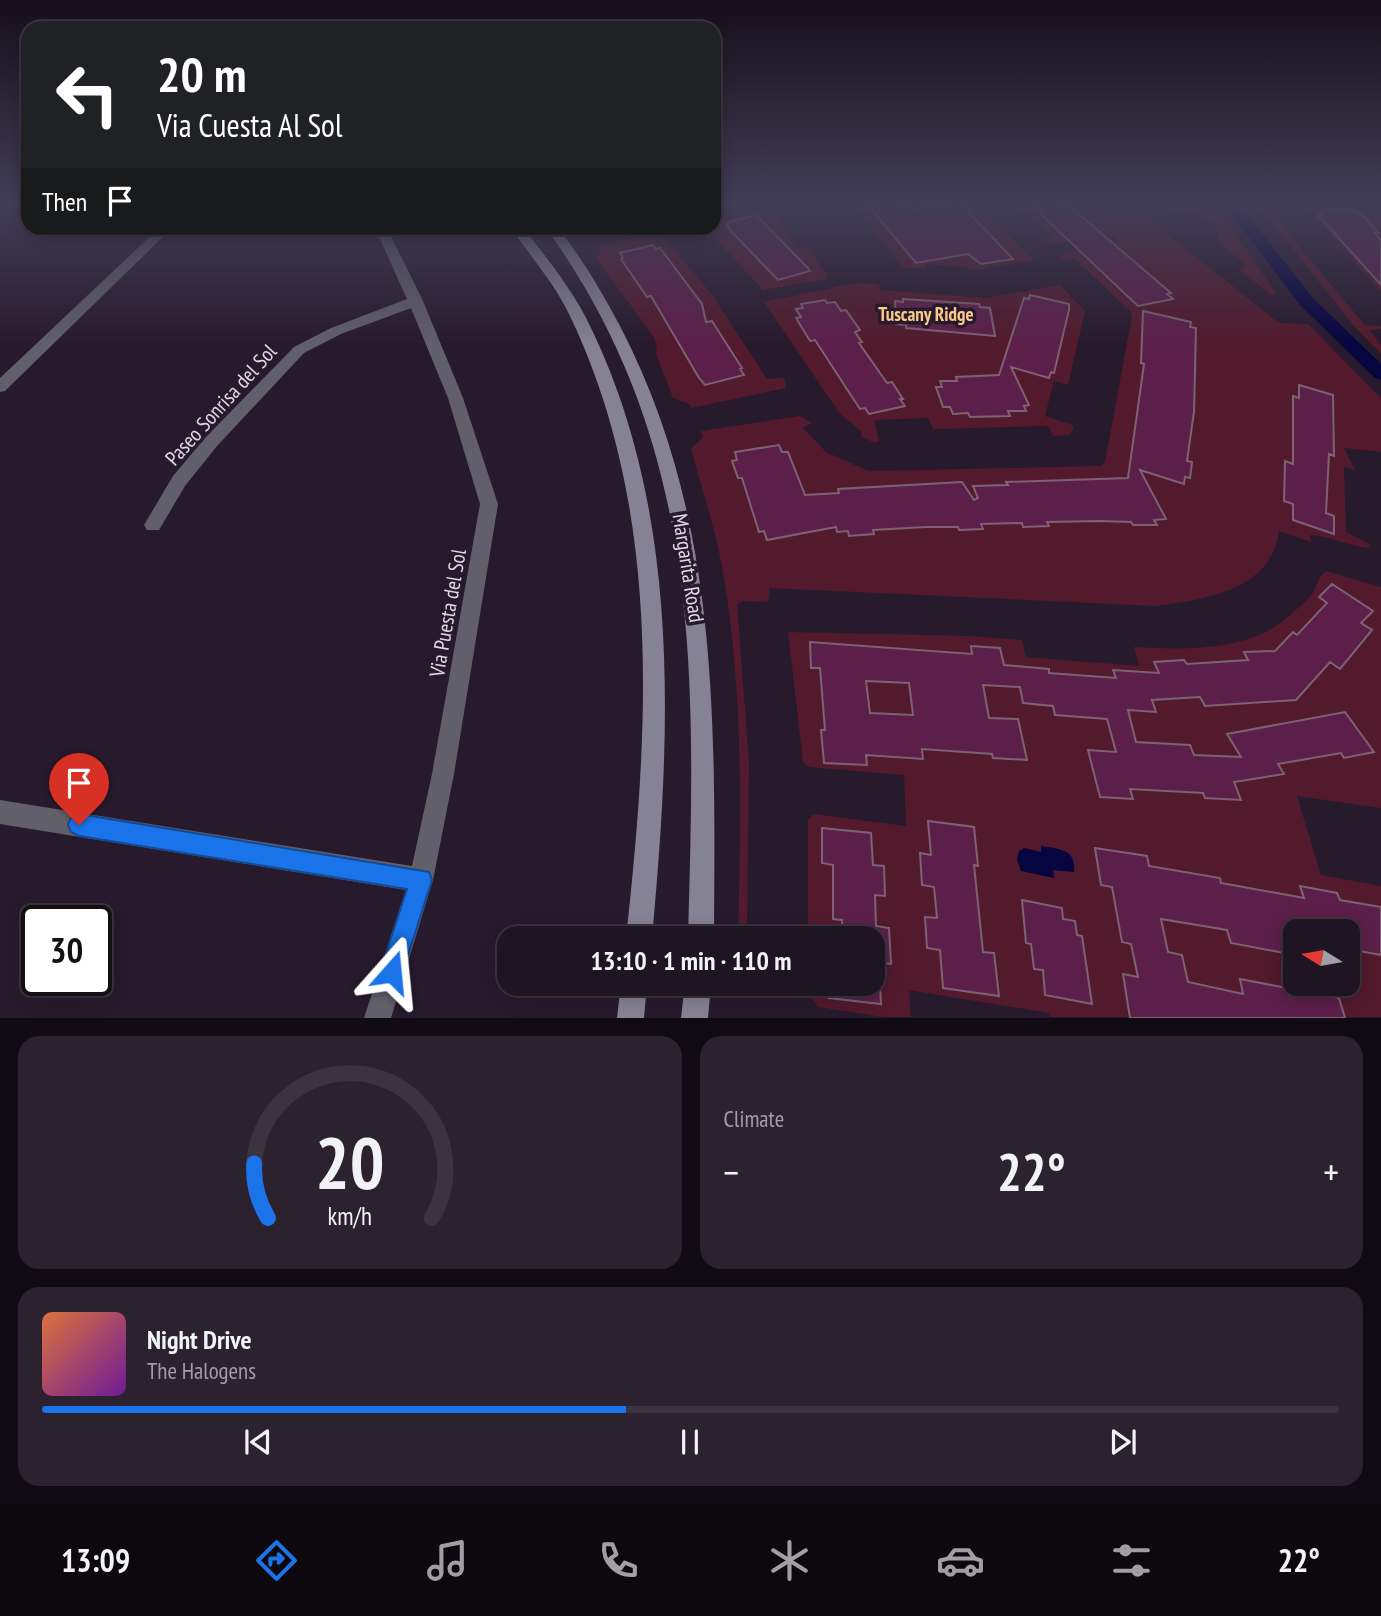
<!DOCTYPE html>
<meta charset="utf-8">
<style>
body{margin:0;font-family:"PT Sans Narrow",sans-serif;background:#2b212f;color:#f1f3f6;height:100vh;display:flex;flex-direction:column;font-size:26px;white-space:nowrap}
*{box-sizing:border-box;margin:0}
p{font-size:23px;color:#a19ea5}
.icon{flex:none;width:38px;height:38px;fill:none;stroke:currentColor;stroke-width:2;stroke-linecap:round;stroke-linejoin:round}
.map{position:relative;height:1018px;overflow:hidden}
.drawer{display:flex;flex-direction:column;gap:18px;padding:18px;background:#100b13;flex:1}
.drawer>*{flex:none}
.hud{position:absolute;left:21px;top:21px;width:700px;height:214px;border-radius:21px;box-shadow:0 4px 18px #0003,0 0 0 2px #3c3340;background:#202124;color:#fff;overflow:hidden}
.needle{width:46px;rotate:281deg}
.fabs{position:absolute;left:1283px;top:919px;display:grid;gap:14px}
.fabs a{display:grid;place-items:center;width:77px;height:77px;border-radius:14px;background:#1e1422;box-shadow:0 4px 18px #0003,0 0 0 2px #3c3340;font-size:35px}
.speed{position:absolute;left:21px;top:905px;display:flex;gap:14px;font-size:35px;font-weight:700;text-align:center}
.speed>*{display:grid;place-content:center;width:91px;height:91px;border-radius:50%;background:#1e1422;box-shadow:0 4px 18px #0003,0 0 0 2px #3c3340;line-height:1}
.speed .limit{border:4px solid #111;border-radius:10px;background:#fff;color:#111}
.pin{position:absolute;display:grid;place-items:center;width:60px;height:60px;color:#fff;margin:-72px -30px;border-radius:50% 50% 50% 0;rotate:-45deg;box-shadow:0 0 7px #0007}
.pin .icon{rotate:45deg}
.me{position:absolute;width:77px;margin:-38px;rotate:18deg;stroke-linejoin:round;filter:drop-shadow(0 0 5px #0008)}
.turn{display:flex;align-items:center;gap:24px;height:147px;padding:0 21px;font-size:32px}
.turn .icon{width:91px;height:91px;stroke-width:2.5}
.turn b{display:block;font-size:49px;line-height:60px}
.then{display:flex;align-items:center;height:66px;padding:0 21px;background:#0003;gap:14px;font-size:26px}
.big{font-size:52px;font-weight:800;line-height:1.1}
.drawer .card{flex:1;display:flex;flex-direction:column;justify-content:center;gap:10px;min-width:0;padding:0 24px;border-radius:21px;background:#2b212f}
.drawer .dial{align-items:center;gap:0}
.dial svg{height:182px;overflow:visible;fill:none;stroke:#3c3340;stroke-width:7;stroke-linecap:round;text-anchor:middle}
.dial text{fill:#f1f3f6;stroke:none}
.song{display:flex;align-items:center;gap:21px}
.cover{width:84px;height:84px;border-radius:10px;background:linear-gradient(135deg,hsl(20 70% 55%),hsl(280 70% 35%))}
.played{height:7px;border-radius:4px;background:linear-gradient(90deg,#1a73e8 45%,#3c3340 45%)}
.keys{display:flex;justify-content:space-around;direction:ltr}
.heat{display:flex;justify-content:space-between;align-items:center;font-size:38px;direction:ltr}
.drawer .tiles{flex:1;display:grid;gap:18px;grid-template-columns:1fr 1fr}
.card:last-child{grid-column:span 2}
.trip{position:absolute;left:497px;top:926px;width:388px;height:70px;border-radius:21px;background:#1e1422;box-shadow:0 4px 18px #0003,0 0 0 2px #3c3340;font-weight:800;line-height:70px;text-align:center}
.dock{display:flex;height:112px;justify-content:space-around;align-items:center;background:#0c080e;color:#a19ea5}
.dock .icon{width:49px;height:49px}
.dock .selected{color:#1a73e8}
.dock b{font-size:32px;color:#f1f3f6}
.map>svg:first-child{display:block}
</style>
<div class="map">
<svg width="1381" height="1018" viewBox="0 0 1381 1018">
<rect width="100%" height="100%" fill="#281a2d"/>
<path fill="#521a2c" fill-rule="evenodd" d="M 852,202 L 976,202 L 1034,260 L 970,271 L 968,267 L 925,264 L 925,269 L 903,268 Z
M 1015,202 L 1127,202 L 1279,323 L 1308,324 L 1381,398 L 1381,452 L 1344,448 L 1355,470 L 1344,467 L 1346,532 L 1370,544 L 1368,548 C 1348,546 1331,536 1310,535 L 1311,542 L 1279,531 C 1271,591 1206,599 1156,606 L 770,588 L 768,602 L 743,601 L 737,604 L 749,762 L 747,938 L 738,938 C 741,816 744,694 723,572 C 716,531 702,490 691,449 L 703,437 L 701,431 L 800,416 L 812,423 L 803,428 L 826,452 L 866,470 L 875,471 L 1101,466 L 1105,462 L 1132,316 L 1130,311 L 1074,258 L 1063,260 L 1060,257 L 1066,252 L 1120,243 L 1110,234 C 1095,238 1055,249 1043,240 L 1053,237 Z
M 1154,202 L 1214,202 L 1277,295 L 1271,295 L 1240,270 L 1246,264 L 1219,243 C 1217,237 1220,232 1217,227 C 1204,208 1171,216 1154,202 Z
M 1227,202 L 1234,202 L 1332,324 L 1324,324 Z
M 1256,202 L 1262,202 L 1365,325 L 1381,326 L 1381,329 L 1370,330 L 1381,345 L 1381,354 L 1353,325 Z
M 771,207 L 798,249 L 809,248 L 824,272 L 828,272 L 827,279 L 763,290 L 706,228 L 714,228 L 714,222 Z
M 1296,207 L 1352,207 C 1364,209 1369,218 1381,218 L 1381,240 L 1374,239 L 1377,236 L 1375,233 L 1379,232 L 1373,225 L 1362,225 L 1369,222 C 1358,211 1341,210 1326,209 L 1323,215 L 1318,215 L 1358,260 L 1364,260 L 1381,282 L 1381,292 L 1309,210 Z
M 663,230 L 678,235 L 665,239 L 713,296 L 767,379 L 784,378 L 786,388 L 691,408 L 689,404 L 673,398 L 656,354 L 657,345 L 653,336 L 596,258 L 602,249 L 601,246 Z
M 855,283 L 879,284 L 880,290 L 986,298 L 1060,285 L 1085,311 L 1068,385 L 1054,381 L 1045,416 L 1073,425 L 1073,429 L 1069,435 L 1053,436 L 1048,426 L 933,429 L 928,418 L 874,420 L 879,441 L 875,443 L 862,437 L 861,431 L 840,414 L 764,302 Z
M 1326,571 L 1381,587 L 1381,808 L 1297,796 L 1321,875 L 1381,886 L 1381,1017 L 1050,1017 L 1049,1013 L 909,990 L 911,1017 L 884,1017 L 819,1007 L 812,999 L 808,984 L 873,984 L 873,938 L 808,938 L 808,820 L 814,814 L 906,826 L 904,775 L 809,767 L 803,762 L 788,632 L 970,636 L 1022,640 L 1026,657 L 1139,666 L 1134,647 C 1184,650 1250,652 1289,616 C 1296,609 1307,602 1312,594 C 1318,586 1317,577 1326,571 ZM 1295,931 L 1348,931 L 1348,984 L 1295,984 Z"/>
<path fill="#06053f" d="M 1041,846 C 1059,849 1077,849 1074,872 L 1053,870 L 1054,878 L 1021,871 L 1017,860 L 1019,851 L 1024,848 L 1041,852 Z"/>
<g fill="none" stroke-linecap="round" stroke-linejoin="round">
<path fill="#06053f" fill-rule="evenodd" d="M 1222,202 L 1237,202 L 1313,298 L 1381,364 L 1381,380 L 1375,378 L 1301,306 Z"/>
</g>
<path fill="#5c1f4a" stroke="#7c6273" stroke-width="2" fill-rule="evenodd" d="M 884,202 L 907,204 L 911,209 L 959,202 L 1013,259 L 981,264 L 968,254 L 916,263 L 871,209 L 873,209 L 870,205 Z
M 1032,202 L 1067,204 L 1171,293 L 1167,294 L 1173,299 L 1138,306 L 1047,220 Z
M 1325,209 L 1354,211 L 1363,216 L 1379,233 L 1375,233 L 1381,240 L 1381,285 L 1318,215 L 1323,215 L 1320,211 L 1327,211 Z
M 756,215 L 807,267 L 810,271 L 778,280 L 727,227 L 729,227 L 726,223 Z
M 653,245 L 656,249 L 660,248 L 702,304 L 706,322 L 712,321 L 742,368 L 740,369 L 744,375 L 705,385 L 699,378 L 651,296 L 647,297 L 621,259 L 623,258 L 620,253 Z
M 1030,295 L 1069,304 L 1069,310 L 1054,373 L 1051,372 L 1049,378 L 1011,367 L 1029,405 L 1024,406 L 1026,411 L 1008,411 L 1010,416 L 970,417 L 968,413 L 953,414 L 950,407 L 943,407 L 936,387 L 942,387 L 940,381 L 957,381 L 956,377 L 999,375 L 1024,298 L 1029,299 Z
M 903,299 L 979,304 L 980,307 L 990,308 L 995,336 L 906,328 L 906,325 L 896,324 L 895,301 L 903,302 Z
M 825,300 L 827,303 L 835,302 L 841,311 L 846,310 L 860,330 L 855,332 L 862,342 L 859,343 L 887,383 L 892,382 L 903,399 L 900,399 L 905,406 L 869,414 L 865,408 L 860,409 L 856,403 L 815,340 L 810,341 L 796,318 L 801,317 L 796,309 L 803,308 L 801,304 Z
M 1143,311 L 1191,322 L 1190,327 L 1196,328 L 1194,412 L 1187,461 L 1192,462 L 1190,478 L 1185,477 L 1184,484 L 1140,470 L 1166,519 L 1154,520 L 1157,525 L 1133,525 L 1131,522 L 1099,521 L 1047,522 L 1049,526 L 1023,527 L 1022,523 L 981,524 L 983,529 L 959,530 L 958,527 L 926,527 L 873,530 L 874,534 L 849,536 L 848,531 L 837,532 L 836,527 L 767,540 L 764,531 L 759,532 L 742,478 L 738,478 L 732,461 L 737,460 L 735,452 L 779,445 L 782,452 L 788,452 L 805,495 L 839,493 L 838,489 L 962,482 L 974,500 L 978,498 L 973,486 L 1008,485 L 1006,482 L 1128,478 L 1144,364 L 1141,363 Z
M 1299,385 L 1333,395 L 1334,456 L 1329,454 L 1326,513 L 1334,516 L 1334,534 L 1293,520 L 1293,504 L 1284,501 L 1285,461 L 1293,464 L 1293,396 L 1299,398 Z
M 1332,584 L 1373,611 L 1361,623 L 1372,630 L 1340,669 L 1330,662 L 1296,700 L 1205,706 L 1200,697 L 1152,700 L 1156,712 L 1128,710 L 1136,742 L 1190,745 L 1194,755 L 1241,757 L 1227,734 L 1345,712 L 1374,752 L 1344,758 L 1341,753 L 1278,764 L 1284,774 L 1234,782 L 1241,800 L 1205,798 L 1203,793 L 1130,789 L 1133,799 L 1100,797 L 1088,750 L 1116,752 L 1107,719 L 1055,715 L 1053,706 L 1023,703 L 1020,687 L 983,685 L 989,718 L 1018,719 L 1027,760 L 993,758 L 992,754 L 922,749 L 923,759 L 866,755 L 867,765 L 824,763 L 821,730 L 825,730 L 820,668 L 811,668 L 810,642 L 972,654 L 971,646 L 1000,648 L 1004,665 L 1049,669 L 1049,673 L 1116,678 L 1113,670 L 1159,673 L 1154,662 L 1184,660 L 1187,664 L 1248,660 L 1244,652 L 1275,651 L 1293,632 L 1297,635 L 1327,603 L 1319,597 ZM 866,681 L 909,683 L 913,715 L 870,713 Z
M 928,821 L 974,827 L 978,866 L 974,865 L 983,952 L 994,953 L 999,996 L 943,988 L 940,950 L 927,948 L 925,917 L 937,918 L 934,887 L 922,885 L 920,853 L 931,855 Z
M 822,828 L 871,833 L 873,865 L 884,866 L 885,896 L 875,895 L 876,926 L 889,928 L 891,964 L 873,962 L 873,938 L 843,938 L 842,920 L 833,919 L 833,865 L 822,863 Z
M 1095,848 L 1147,856 L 1149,866 L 1220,878 L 1221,883 L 1304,898 L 1300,886 L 1337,893 L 1340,900 L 1381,907 L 1381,955 L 1348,949 L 1348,931 L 1295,931 L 1295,955 L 1231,943 L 1227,930 L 1161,919 L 1168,952 L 1182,955 L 1188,982 L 1243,994 L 1240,979 L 1339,998 L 1345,1018 L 1130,1018 L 1123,974 L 1138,977 L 1131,944 L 1122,942 L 1112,887 L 1101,885 Z
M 1022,900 L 1062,908 L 1063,919 L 1075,921 L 1077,935 L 1082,936 L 1092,1004 L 1045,995 L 1043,970 L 1034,969 L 1031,944 L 1026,943 Z
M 829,984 L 880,984 L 881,1004 L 829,998 Z"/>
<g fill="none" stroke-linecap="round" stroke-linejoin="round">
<path fill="#615f6a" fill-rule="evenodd" d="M 159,228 L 172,228 L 5,391 L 0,392 L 0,378 Z
M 375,228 L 387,228 L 423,301 L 463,398 L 498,504 L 454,774 L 433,880 L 391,1018 L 364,1018 L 406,890 L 0,824 L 0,800 L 412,866 L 432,774 L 480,504 L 448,398 L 411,308 L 341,334 L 304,353 L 217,446 L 185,486 L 159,530 L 147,530 L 144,525 L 173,476 L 205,438 L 294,347 L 331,328 L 407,299 Z"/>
<path fill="#868295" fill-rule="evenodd" d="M 511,228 L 523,228 C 545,255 567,283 584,314 C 683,506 671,730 652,938 L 626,938 C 649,729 663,511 570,316 C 555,284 531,257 511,228 Z
M 546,228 L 558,228 C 582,258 602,292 620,326 C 721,520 715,726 714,938 L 688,938 C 695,681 705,448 546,228 Z
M 621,984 L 647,984 L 644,1018 L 617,1018 Z
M 685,984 L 711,984 L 708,1018 L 681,1018 Z"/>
</g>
<linearGradient id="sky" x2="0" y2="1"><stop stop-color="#160e19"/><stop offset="0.59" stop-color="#423e57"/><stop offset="1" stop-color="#423e57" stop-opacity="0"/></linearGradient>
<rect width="1381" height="345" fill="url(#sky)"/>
<path fill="#1a73e8" stroke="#114b97" stroke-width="2" d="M 79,814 L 429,872 L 432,880 L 400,980 L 392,983 L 383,980 L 380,972 L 407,889 L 79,836 L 71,832 L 68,825 L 71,817 Z"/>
<g text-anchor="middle" stroke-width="7" stroke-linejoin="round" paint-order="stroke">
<g font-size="19" font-weight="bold" fill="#fbca88" stroke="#281a2d">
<text x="926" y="321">Tuscany Ridge</text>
</g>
<g font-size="21" fill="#e1d8e5" stroke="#281a2d">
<text transform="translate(221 405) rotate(-48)" y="7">Paseo Sonrisa del Sol</text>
<text transform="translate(688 568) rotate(81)" y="7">Margarita Road</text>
<text transform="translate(448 613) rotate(-80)" y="7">Via Puesta del Sol</text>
</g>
</g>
</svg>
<div class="fabs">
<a><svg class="needle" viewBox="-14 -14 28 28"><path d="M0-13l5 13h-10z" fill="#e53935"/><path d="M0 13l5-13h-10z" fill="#a19ea5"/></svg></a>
</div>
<div class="speed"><div class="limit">30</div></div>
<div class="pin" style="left:79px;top:825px;background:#d93025"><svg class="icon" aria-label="arrive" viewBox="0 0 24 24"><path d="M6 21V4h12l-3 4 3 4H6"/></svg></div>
<svg class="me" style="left:392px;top:972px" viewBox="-20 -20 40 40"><path d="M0-17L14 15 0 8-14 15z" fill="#1a73e8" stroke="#fff" stroke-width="4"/></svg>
<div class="trip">13:10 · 1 min · 110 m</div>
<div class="hud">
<div class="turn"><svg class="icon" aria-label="left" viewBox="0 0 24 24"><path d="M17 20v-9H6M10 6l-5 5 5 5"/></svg><div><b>20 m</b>Via Cuesta Al Sol</div></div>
<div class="then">Then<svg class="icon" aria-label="arrive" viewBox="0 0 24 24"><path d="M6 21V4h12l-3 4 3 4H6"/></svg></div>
</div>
</div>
<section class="drawer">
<div class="tiles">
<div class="card dial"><svg viewBox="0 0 100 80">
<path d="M14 69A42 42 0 1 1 86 69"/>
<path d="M14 69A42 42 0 0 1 8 45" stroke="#1a73e8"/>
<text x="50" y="56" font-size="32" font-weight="700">20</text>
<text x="50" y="72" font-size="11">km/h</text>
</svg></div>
<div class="card"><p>Climate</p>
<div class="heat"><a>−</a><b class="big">22°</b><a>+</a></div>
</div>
<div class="card">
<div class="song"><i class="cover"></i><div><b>Night Drive</b><p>The Halogens</p></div></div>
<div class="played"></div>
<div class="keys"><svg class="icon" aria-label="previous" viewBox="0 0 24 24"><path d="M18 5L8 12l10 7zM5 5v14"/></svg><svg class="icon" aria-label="pause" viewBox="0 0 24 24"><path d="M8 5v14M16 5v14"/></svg><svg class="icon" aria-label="next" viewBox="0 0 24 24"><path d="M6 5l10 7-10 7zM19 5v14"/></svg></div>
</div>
</div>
</section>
<nav class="dock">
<b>13:09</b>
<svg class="icon selected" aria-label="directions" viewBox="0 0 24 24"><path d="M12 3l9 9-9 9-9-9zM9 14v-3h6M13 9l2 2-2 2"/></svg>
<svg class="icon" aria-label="music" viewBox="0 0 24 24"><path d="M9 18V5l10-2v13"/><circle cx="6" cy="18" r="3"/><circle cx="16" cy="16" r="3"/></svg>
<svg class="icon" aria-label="phone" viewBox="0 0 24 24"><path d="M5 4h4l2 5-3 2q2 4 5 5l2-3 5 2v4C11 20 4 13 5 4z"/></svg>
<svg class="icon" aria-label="climate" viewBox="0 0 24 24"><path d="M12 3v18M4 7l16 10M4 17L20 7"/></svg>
<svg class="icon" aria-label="car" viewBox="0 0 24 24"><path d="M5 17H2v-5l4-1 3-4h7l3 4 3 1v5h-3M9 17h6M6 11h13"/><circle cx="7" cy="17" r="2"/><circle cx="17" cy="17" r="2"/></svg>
<svg class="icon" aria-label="filters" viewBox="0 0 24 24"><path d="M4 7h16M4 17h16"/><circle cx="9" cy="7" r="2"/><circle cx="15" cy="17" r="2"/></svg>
<b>22°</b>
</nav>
